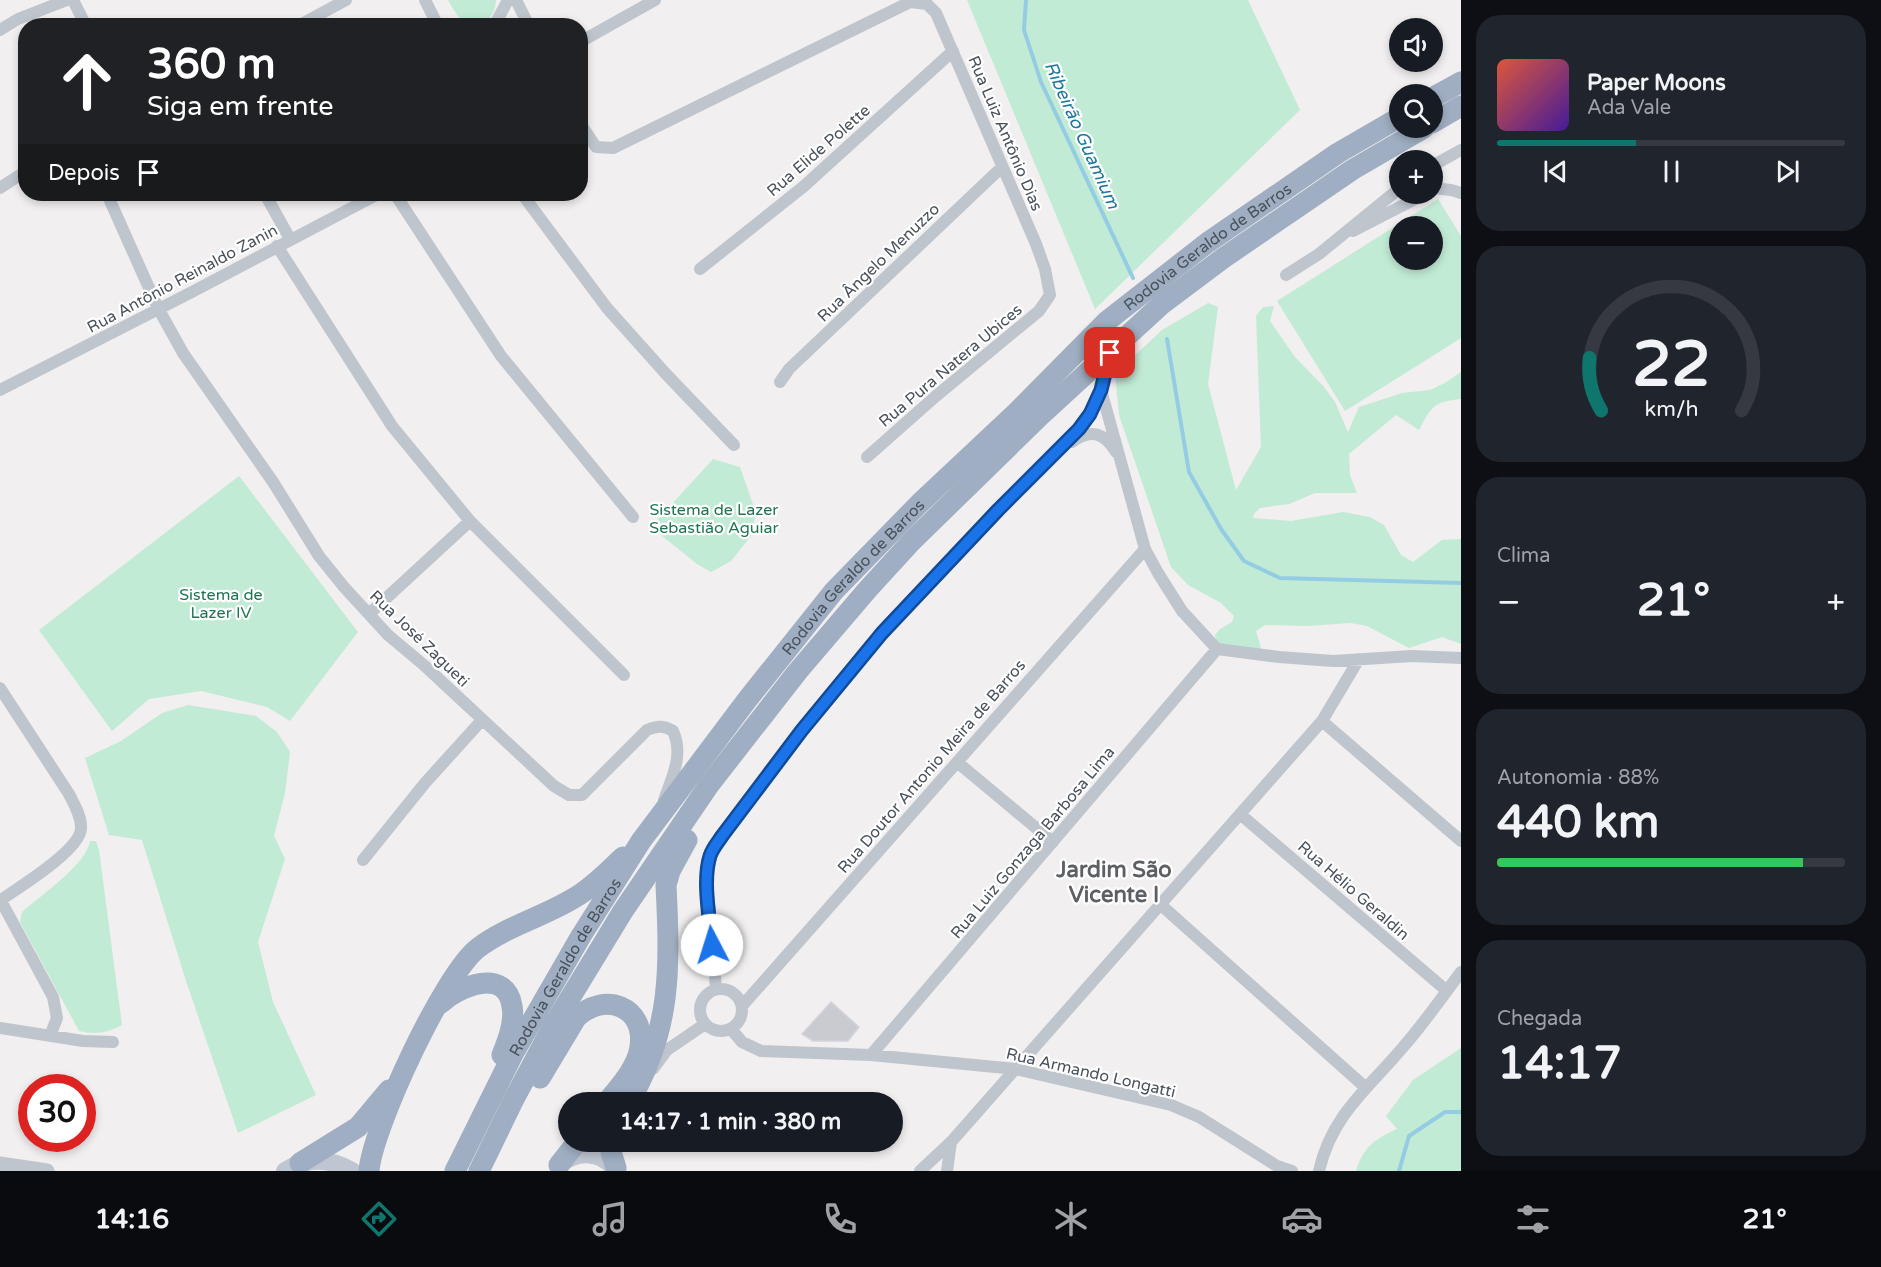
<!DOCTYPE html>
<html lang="pt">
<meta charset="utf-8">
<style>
body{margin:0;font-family:"Varela Round",sans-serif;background:#20242c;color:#f1f3f6;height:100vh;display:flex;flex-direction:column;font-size:22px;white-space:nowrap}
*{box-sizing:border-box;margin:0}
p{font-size:20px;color:#9ea1a6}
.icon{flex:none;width:33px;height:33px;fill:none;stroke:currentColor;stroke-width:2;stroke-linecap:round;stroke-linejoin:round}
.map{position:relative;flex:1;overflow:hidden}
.drawer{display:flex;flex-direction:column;gap:15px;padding:15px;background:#0d0f14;width:420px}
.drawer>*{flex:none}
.banner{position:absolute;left:18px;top:18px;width:570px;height:183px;border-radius:24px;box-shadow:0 3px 9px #0003;background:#202124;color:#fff;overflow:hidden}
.tools{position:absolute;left:1389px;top:18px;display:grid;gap:12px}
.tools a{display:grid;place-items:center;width:54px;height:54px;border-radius:50%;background:#171b24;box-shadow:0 3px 9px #0003;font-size:30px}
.speed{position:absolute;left:18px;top:1074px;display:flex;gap:12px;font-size:30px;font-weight:700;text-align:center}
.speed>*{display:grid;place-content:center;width:78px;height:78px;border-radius:50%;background:#171b24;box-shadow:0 3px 9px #0003;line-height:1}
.speed .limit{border:9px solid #d22;background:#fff;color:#111}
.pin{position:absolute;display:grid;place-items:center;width:51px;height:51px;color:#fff;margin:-26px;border-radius:12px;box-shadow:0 3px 9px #0006}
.me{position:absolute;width:66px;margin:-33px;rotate:355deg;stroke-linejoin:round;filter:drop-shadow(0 0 4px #0008)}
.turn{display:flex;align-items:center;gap:21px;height:126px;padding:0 30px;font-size:27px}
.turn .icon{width:78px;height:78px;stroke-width:2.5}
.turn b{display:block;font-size:42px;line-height:51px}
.then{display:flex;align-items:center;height:57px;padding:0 30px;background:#0003;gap:12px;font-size:22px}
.big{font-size:45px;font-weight:800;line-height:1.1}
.drawer .tile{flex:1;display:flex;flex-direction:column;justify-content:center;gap:9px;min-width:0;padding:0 21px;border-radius:24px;background:#20242c}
.drawer .dial{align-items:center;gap:0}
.dial svg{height:156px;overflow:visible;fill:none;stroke:#363941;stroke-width:7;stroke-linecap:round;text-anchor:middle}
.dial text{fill:#f1f3f6;stroke:none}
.song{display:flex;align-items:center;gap:18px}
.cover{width:72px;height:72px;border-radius:9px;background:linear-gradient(135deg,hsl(10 70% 55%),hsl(260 70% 35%))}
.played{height:6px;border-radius:3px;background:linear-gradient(90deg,#0f766e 40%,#363941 40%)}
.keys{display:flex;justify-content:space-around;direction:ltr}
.heat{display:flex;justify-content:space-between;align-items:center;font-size:33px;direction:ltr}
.charge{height:9px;border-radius:4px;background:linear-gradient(90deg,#34c759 88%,#363941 0)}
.trip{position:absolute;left:558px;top:1092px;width:345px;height:60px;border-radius:30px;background:#171b24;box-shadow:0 3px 9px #0003;font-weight:800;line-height:60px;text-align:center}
.tab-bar{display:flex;height:96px;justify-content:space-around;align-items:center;background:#090b0e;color:#9ea1a6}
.tab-bar .icon{width:42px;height:42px}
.tab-bar .selected{color:#0f766e}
.tab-bar b{font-size:27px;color:#f1f3f6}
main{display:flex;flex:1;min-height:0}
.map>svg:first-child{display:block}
</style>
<main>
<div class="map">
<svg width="1461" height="1171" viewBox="0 0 1461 1171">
<rect width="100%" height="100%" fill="#f1efef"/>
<path fill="#c2ebd5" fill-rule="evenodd" d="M 448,0 L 496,0 C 495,18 481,33 462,20 C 456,15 452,7 448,0 Z
M 967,0 L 1248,0 L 1300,110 L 1095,309 Z
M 1438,199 L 1461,236 L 1461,338 L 1345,411 L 1277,301 ZM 1400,226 L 1432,226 L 1432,260 L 1400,260 Z
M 1208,303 L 1218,307 L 1208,384 L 1236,490 L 1261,447 L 1256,316 L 1263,307 L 1274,306 L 1270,321 L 1295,357 L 1324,387 L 1335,402 L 1348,432 L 1359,407 L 1402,393 L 1430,390 L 1445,383 L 1461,372 L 1461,399 C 1433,402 1432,406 1419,430 L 1396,415 L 1349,454 L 1350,475 L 1357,493 L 1315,493 L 1289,504 L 1260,508 L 1254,514 L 1253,518 L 1291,521 L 1343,512 L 1370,517 L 1384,525 L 1401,555 L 1413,562 L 1442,540 L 1461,539 L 1461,644 L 1442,637 L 1409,648 L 1367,626 L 1351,623 L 1307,626 L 1265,625 L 1256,631 L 1261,648 L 1256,657 C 1239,659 1217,655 1215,635 L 1220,629 L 1232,622 L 1234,616 L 1221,603 L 1188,585 L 1171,567 L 1119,415 L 1115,374 L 1162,330 Z
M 713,459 L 740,467 L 756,513 L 751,536 L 731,561 L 711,572 L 697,564 L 651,527 Z
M 239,476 L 358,632 L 290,721 L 267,707 L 201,691 L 149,699 L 112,731 L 39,630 Z
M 188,705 L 256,716 L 277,732 L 290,752 L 285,793 L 274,836 L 285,859 L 258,942 L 273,1002 L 316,1095 L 238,1133 L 187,984 L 142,840 L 109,835 L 85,758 L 121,741 L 162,713 Z
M 90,841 L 96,841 L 99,850 L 122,1025 C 107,1033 96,1035 79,1031 L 20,922 L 22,912 C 40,896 87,864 90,841 Z
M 1461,1048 L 1461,1171 L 1356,1171 C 1363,1147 1376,1138 1397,1129 L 1386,1116 L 1413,1080 Z"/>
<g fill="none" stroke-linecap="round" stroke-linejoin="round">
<path stroke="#94cde3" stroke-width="4" d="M 1026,0 L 1024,30 L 1041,82 L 1133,278
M 1167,339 L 1189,472 L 1221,529 L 1244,561 L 1280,578 L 1461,583
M 1399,1171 L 1409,1136 L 1445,1112 L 1461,1112"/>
</g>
<path fill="#cacbd1" stroke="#d4d5da" stroke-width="1.5" d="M 831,1002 L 859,1027 L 848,1041 L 813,1041 L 802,1034 Z"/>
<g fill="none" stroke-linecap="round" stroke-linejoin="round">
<path stroke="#bfc5cd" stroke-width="12" d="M 73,0 L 86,26
M 425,0 L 438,26
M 516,0 L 529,26
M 298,26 L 346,0
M 494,26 L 508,0
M 0,30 L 18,19 L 67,0
M 580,42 L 655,0
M 580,123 L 596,147 L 613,148 L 910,2 L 927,4 L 936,13 L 1036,244 L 1045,269 L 1050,295 L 1039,311 L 936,396 L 867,457
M 1432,166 L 1461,150
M 0,188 L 26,171
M 1432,188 L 1451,190 L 1461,193
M 107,194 L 158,308 L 183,353 L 273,482 L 319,556 L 344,587 L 388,635 L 425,666 L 554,786 L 569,795 L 582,795 L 647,730 C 657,726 663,725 673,731 C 684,755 672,777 664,800
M 265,194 L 290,239
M 395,194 L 501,356 L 633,517
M 522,194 L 607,308 L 666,374 L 734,445
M 1353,231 L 1425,194
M 277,246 L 392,426 L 470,521 L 624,675
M 700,269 L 803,187 L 953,51
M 1286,275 L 1319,254 L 1400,188
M 780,382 L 789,369 L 1002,167
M 0,390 L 190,293 L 378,194
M 1101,390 L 1145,549 L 1158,573 L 1182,611 L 1217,649 L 1279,657 L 1333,661 L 1412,656 L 1461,658
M 1072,442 C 1091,428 1105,433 1116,452
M 369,614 L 470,521
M 0,688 L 69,794 C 74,804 82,817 81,829 C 79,851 19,887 1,900
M 1322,721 L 1461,841
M 957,762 L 1053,842
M 1240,814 L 1447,991
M 363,860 L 425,783 L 482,720
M 0,899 L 53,997 L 57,1018 L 50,1036
M 1161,905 L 1365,1087
M 716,989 L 707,879 L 711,853 L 802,730 L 882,633 L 998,510 L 1079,429 L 1090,414 L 1101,390 L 1110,354
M700 1010a21 21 0 1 1 42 0a21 21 0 1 1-42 0Z
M 742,1006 L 1145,549
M 0,1028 L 83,1041 L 113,1042
M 731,1029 L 742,1042 L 761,1051 L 871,1055 L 1016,1069 L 1171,1105 L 1199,1117 L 1277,1166 L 1292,1171
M 871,1055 L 1217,649
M 653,1069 L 667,1050 L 705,1024
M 920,1171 L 951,1142 L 1322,721 L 1359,659
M 947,1171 L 951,1142
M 1319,1171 C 1332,1114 1369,1088 1404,1046 C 1425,1022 1442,997 1461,972"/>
<path stroke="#bfc5cd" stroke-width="15" d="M 0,1164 L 47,1171"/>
<path stroke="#bfc6d1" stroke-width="18" d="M 559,1165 C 578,1149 602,1151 617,1171
M 285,1171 C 307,1157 330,1158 352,1171"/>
<g stroke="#9faec2" stroke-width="21">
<path d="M 1432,98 L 1461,82"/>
<path d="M 1432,123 L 1461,106"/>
<path d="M 441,1003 C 459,986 506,967 512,1006 C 515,1022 508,1040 502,1055"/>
<path d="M 540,1078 L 576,1018 C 604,991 646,1006 640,1047 C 637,1068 619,1087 607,1102"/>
<path d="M 629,1102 C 672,1030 670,967 666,885 L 670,871 L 687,840"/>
<path d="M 611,1142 L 611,1152 L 616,1168"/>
<path d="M 300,1163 L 358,1127 L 389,1090"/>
<path d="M 559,1165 L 577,1142"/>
<path d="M 369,1171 C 372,1129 444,974 478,948 C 507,926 543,917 574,898 C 592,888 608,871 623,857"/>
<path id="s1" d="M 455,1171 L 513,1054 L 581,936 L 641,841 L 747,700 L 834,591 L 919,504 L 1017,412 L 1107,321 L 1207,243 L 1338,153 L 1400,117"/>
<path d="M 479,1171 L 514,1099 L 553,1026 L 623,911 L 709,785 L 798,671 L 868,589 L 912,541 L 1041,415 L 1162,304 L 1222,259 L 1352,170 L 1424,128"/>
</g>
</g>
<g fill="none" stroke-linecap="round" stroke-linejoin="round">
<g stroke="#114b97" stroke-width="15">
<path id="route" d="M 712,945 C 710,919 702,881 710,856 C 712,849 718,842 722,836 L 802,730 L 882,633 L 998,510 L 1079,429 L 1090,414 L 1101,390 L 1110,353"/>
</g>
<use href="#route" stroke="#1a73e8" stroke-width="10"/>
</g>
<g text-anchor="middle" stroke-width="4.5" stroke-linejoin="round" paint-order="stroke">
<g font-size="16" fill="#49515b" stroke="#fff">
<text transform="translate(1006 133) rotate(67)" y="6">Rua Luiz Antônio Dias</text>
<text transform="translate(818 150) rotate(-41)" y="6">Rua Elide Polette</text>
<text dy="6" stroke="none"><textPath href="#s1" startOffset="1204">Rodovia Geraldo de Barros</textPath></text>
<text transform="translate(878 262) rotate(-44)" y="6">Rua Ângelo Menuzzo</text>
<text transform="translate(182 278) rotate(-28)" y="6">Rua Antônio Reinaldo Zanin</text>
<text transform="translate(950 365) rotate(-40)" y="6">Rua Pura Natera Ubices</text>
<text dy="6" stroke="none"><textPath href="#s1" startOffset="718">Rodovia Geraldo de Barros</textPath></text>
<text transform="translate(420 638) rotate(44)" y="6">Rua José Zagueti</text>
<text transform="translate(931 766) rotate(-49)" y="6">Rua Doutor Antonio Meira de Barros</text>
<text transform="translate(1032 842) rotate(-50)" y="6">Rua Luiz Gonzaga Barbosa Lima</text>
<text transform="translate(1354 890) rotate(41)" y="6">Rua Hélio Geraldin</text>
<text dy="6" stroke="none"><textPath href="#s1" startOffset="232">Rodovia Geraldo de Barros</textPath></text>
<text transform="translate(1091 1072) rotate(13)" y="6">Rua Armando Longatti</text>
</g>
<g font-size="16" fill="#207551" stroke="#fff">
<text x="714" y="515">Sistema de Lazer<tspan x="714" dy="18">Sebastião Aguiar</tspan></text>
<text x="221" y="600">Sistema de<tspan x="221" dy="18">Lazer IV</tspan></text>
</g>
<g font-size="18" font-style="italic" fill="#1b789c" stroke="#fff">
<text transform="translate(1082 135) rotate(66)" y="6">Ribeirão Guamium</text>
</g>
<g font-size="22" font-weight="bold" fill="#5c5f63" stroke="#fff">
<text x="1114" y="877">Jardim São<tspan x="1114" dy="25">Vicente I</tspan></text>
</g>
</g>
</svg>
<div class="tools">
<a><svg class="icon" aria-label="sound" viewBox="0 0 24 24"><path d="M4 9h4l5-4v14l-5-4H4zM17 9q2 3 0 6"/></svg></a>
<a><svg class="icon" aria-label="search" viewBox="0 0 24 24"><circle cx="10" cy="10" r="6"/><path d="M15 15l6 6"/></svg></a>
<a>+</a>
<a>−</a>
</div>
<div class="speed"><div class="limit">30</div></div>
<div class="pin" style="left:1110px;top:353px;background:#d93025"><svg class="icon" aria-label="arrive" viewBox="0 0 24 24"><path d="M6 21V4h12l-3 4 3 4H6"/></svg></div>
<svg class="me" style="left:712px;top:945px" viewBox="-20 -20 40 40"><circle r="19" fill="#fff"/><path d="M0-13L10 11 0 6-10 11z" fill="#1a73e8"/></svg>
<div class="trip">14:17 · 1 min · 380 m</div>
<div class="banner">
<div class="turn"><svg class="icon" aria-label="ahead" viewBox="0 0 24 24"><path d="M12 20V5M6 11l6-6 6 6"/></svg><div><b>360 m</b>Siga em frente</div></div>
<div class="then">Depois<svg class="icon" aria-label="arrive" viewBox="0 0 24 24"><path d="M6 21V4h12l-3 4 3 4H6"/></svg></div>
</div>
</div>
<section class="drawer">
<div class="tile">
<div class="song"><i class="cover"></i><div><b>Paper Moons</b><p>Ada Vale</p></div></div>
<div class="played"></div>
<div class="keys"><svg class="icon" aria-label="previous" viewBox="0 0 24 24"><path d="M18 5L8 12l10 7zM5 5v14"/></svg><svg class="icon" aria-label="pause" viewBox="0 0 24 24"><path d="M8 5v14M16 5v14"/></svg><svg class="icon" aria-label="next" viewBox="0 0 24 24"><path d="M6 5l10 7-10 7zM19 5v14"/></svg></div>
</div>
<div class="tile dial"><svg viewBox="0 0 100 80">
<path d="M14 69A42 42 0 1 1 86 69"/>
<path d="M14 69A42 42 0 0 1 8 42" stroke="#0f766e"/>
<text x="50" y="56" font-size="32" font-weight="700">22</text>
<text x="50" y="72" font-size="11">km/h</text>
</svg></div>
<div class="tile"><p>Clima</p>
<div class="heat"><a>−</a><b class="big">21°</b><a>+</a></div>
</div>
<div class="tile"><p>Autonomia · 88%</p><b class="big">440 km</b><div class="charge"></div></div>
<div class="tile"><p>Chegada</p><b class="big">14:17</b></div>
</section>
</main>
<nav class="tab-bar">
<b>14:16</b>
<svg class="icon selected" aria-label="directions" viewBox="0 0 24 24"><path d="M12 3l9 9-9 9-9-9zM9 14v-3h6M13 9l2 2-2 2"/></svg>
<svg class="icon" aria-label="music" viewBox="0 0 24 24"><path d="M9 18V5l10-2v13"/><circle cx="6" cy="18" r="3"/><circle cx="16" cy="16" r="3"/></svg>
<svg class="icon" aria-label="phone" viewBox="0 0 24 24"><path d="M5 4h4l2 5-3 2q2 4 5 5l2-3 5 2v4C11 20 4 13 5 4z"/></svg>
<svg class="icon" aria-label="climate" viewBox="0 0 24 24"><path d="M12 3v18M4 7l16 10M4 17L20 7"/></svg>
<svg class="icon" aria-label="car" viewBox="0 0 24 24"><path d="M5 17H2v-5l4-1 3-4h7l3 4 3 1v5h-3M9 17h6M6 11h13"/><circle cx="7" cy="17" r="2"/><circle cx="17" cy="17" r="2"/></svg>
<svg class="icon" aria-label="filters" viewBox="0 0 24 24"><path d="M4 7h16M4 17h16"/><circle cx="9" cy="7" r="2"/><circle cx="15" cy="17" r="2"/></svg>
<b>21°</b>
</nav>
